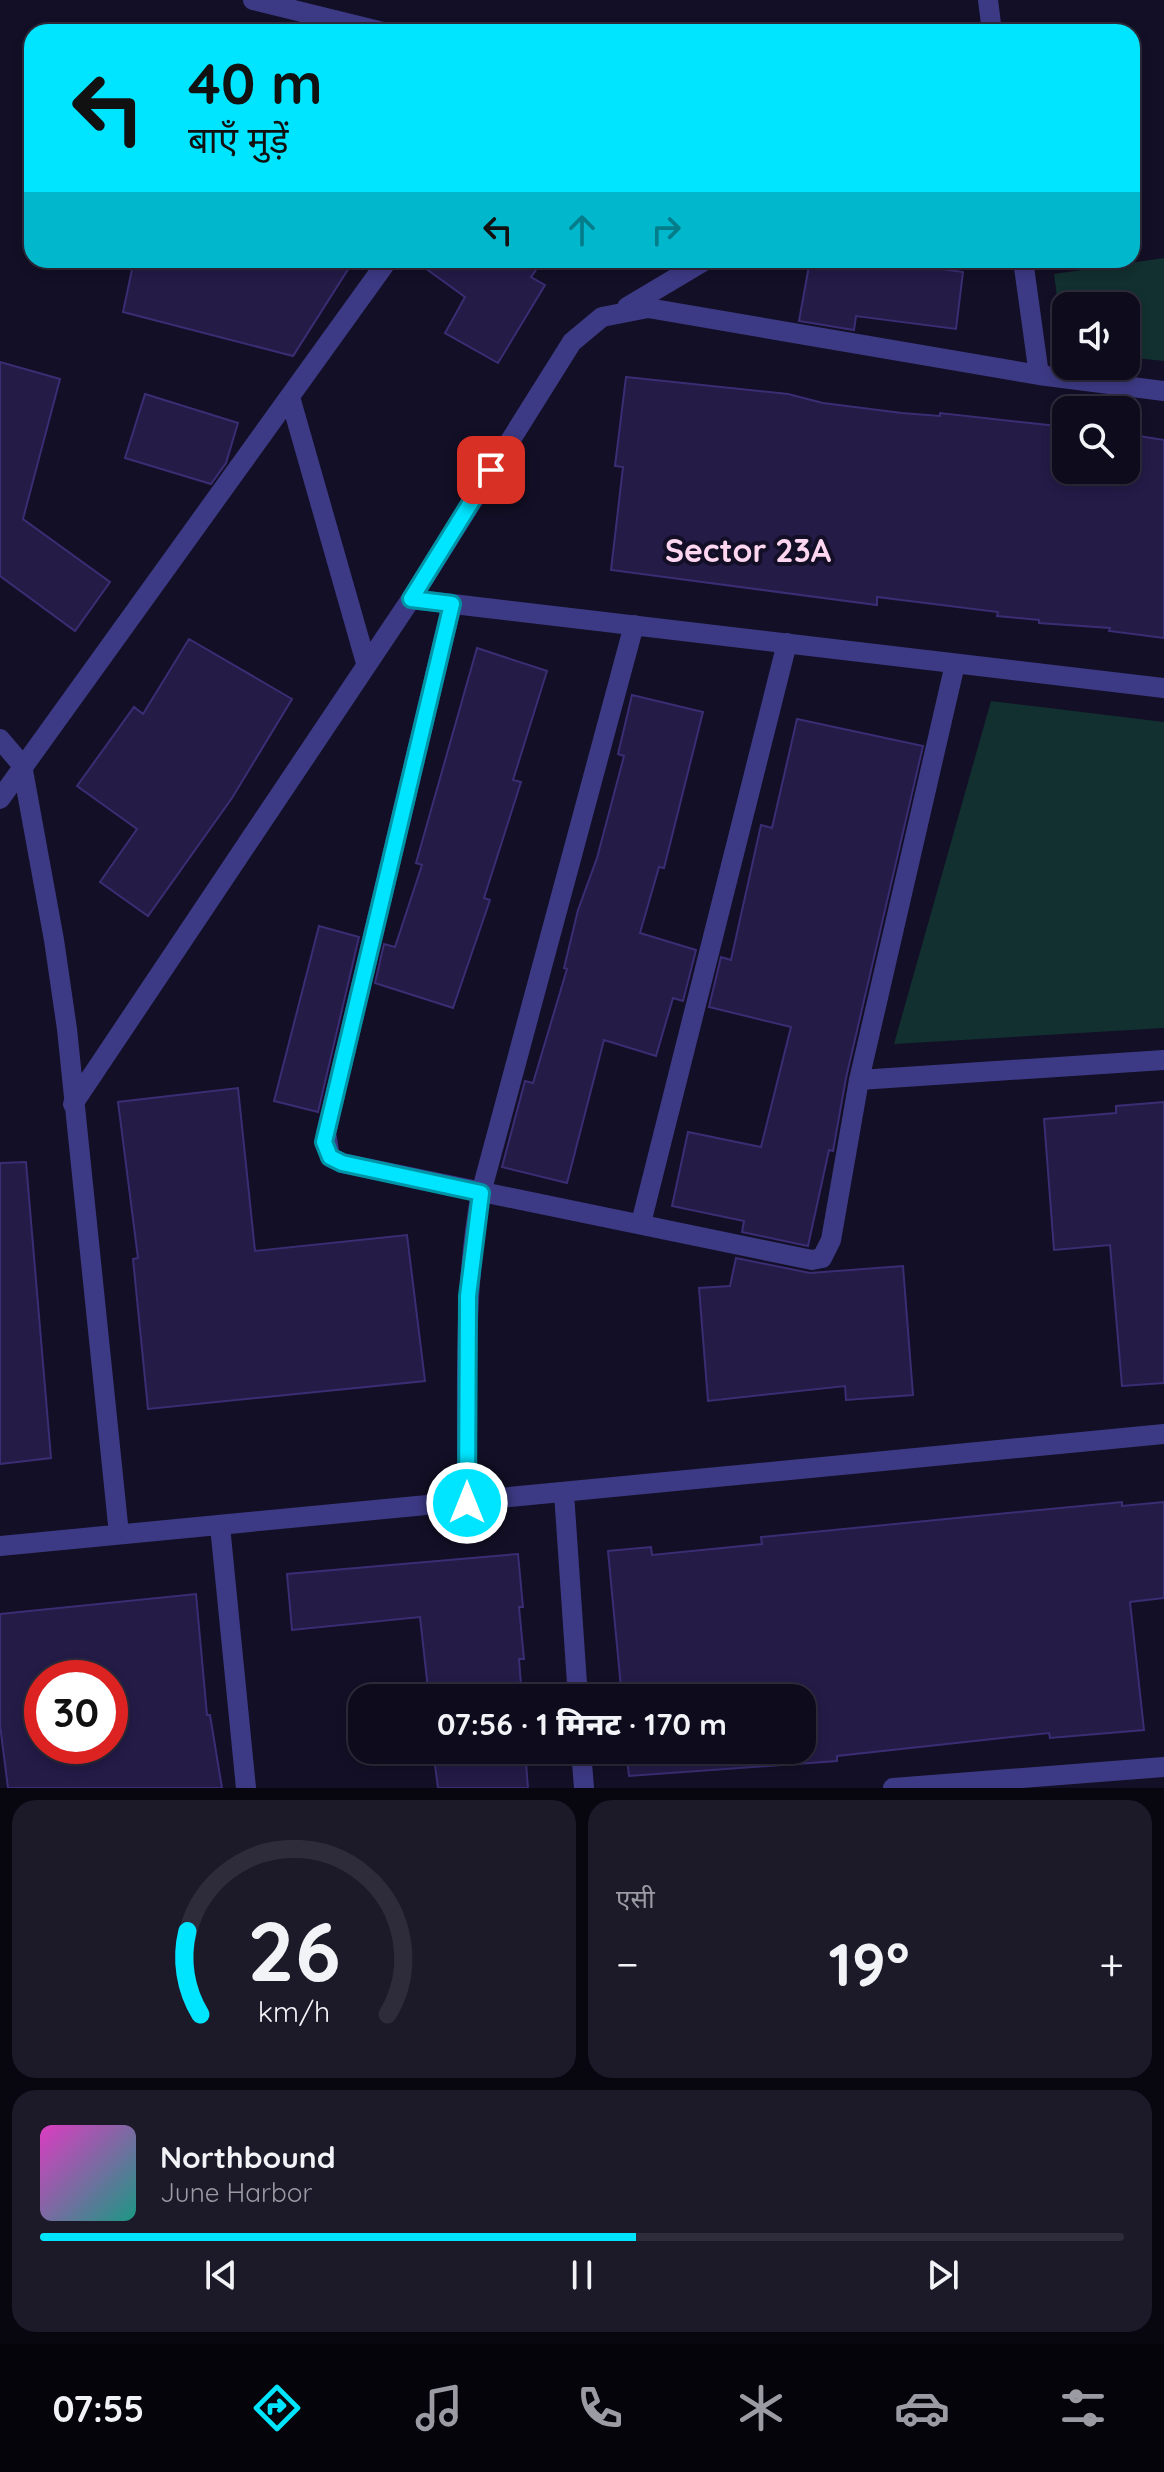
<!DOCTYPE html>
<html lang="hi">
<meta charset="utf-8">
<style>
body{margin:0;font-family:Quicksand,"Noto Sans Devanagari",sans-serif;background:#1c1929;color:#f1f3f6;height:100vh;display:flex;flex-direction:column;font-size:30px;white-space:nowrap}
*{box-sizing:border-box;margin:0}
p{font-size:26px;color:#9b9ba3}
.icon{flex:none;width:44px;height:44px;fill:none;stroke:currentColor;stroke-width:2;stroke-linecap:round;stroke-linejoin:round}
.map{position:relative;height:1788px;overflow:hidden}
.panel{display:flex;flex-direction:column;gap:12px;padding:12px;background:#08060f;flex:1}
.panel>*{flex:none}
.top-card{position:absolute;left:24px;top:24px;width:1116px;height:244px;border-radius:24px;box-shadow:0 4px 12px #0003,0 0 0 2px #2e2b3b;background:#00e5ff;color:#111;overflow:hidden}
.fabs{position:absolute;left:1052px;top:292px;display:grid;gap:16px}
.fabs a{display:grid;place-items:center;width:88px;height:88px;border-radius:16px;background:#0e0b1c;box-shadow:0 4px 12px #0003,0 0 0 2px #2e2b3b;font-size:40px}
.speed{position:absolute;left:24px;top:1660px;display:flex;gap:16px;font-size:40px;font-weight:700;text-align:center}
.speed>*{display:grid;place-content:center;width:104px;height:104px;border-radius:50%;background:#0e0b1c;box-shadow:0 4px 12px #0003,0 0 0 2px #2e2b3b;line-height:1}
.speed .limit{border:12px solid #d22;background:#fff;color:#111}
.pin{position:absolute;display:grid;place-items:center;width:68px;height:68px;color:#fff;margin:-34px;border-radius:16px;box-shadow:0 4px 12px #0006}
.me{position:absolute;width:88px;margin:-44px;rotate:0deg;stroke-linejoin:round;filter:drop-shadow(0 0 6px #0008)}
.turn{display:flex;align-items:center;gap:28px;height:168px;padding:0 32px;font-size:36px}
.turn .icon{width:104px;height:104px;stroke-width:2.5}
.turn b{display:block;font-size:56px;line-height:68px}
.lanes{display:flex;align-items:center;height:76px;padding:0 32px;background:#0003;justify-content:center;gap:40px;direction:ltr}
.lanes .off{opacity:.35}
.big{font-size:60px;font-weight:800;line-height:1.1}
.panel .widget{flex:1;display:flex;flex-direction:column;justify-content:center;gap:12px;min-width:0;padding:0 28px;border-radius:24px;background:#1c1929}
.panel .dial{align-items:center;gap:0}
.dial svg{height:208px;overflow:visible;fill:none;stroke:#2e2b3b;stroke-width:7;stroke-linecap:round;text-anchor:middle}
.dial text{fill:#f1f3f6;stroke:none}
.song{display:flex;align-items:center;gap:24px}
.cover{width:96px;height:96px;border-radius:12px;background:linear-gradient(135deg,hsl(310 70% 55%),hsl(170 70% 35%))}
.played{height:8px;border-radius:4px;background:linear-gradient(90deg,#00e5ff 55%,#2e2b3b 55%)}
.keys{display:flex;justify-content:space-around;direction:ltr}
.heat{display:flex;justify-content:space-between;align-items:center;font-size:44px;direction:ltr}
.panel .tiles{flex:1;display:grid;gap:12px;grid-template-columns:1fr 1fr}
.widget:last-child{grid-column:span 2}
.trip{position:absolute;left:348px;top:1684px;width:468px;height:80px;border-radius:24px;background:#0e0b1c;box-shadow:0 4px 12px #0003,0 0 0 2px #2e2b3b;font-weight:800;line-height:80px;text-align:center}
.tabs{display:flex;height:128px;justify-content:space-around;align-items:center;background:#06040b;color:#9b9ba3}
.tabs .icon{width:56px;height:56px}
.tabs .selected{color:#00e5ff}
.tabs b{font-size:36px;color:#f1f3f6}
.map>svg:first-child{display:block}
</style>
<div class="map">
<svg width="1164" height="1788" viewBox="0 0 1164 1788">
<rect width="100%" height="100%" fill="#130f26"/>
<path fill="#12302f" d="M 1164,258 L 1164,361 L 1126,357 L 1126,306 L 1066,306 L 1064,351 L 1054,274 Z
M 991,701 L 1164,722 L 1164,1028 L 894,1044 Z"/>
<path fill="#241b47" stroke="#3b2d73" stroke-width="2" fill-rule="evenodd" d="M 134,260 L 354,260 L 293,356 L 123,312 Z
M 414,260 L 543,260 L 531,277 L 545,285 L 498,363 L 445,333 L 465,297 Z
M 810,260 L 877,260 L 963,272 L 956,329 L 856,316 L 854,330 L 799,321 Z
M 0,362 L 60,379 L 23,519 L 110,582 L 75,631 L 0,576 Z
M 626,377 L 788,394 L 823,403 L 902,413 L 940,416 L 940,413 L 1066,427 L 1066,470 L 1126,470 L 1126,434 L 1164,440 L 1164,638 L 1109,631 L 1110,628 L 1039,623 L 1039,620 L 997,616 L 998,612 L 877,597 L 877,605 L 611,570 L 623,467 L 615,466 Z
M 145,394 L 238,423 L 226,463 L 211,484 L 125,458 Z
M 189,639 L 292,699 L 232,798 L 148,916 L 100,882 L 137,829 L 77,786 L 134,707 L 143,714 Z
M 477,648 L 547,671 L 513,780 L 521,782 L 484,898 L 490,900 L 453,1008 L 375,983 L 384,944 L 395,947 L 422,865 L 416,863 Z
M 632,695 L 703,712 L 664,868 L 659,867 L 640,933 L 696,950 L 683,1001 L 673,998 L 656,1056 L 604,1040 L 567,1183 L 502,1167 L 525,1081 L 533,1083 L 567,969 L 564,968 L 578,910 L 597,858 L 624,756 L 618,754 Z
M 797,719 L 923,746 L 846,1078 L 833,1151 L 829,1150 L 808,1246 L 742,1232 L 744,1221 L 672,1206 L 688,1132 L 761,1147 L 791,1027 L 709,1007 L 721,957 L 731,960 L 761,825 L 772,828 Z
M 319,926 L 359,937 L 318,1112 L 274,1101 Z
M 238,1088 L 255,1251 L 407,1235 L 425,1381 L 148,1409 L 133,1259 L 138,1258 L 118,1102 Z
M 1164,1102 L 1164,1383 L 1122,1386 L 1110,1245 L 1054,1250 L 1044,1119 L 1116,1113 L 1116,1106 Z
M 26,1162 L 51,1458 L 0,1464 L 0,1163 Z
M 736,1258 L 810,1273 L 903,1266 L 913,1395 L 846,1400 L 845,1386 L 708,1401 L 699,1288 L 730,1286 Z
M 1122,1502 L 1122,1506 L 1164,1502 L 1164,1598 L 1130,1602 L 1144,1730 L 1050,1738 L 1049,1733 L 837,1756 L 837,1761 L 629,1776 L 626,1750 L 802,1750 L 802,1698 L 622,1698 L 608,1551 L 651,1547 L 652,1555 L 762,1544 L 761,1537 Z
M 518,1554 L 523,1607 L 519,1607 L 524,1659 L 519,1659 L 522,1698 L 429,1698 L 420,1617 L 292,1630 L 287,1574 Z
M 196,1594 L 207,1715 L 210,1715 L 222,1788 L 8,1788 L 0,1725 L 0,1614 ZM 42,1678 L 110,1678 L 110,1746 L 42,1746 Z
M 433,1750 L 525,1750 L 528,1788 L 438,1788 Z"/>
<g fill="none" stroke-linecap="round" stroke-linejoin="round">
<path stroke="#3d3a85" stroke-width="20" d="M 253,0 L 383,32
M 988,0 L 992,32
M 1023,260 L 1039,375
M 627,307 L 706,260
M 290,397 L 366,663
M 411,599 L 1164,688
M 452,604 L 326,1133 L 330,1157 L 342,1163 L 812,1260 L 822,1258 L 831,1240 L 859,1080 L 955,664
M 0,739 L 22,765 L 54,940 L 67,1029 L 119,1534
M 0,799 L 388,260
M 859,1080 L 1164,1060
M 73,1104 L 411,599 L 572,342 L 602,317 L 648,308 L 1039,375 L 1164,391
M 641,1223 L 787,643
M 564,1493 L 578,1698
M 467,1503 C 468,1400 462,1295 481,1193 L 634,625
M 220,1526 L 246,1788
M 0,1546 L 1164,1434
M 581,1750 L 584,1788
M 893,1788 L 1164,1767"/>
</g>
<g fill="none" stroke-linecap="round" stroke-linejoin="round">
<g stroke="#0095a6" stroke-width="20">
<path id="route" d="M 467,1503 L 468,1296 L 481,1193 L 342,1163 L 330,1157 L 324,1142 L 452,604 L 411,599 L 491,470"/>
</g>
<use href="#route" stroke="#00e5ff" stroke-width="14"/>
</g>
<g text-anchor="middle" stroke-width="8" stroke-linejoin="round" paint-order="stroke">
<g font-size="32" font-weight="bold" fill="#ffd6f0" stroke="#130f26">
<text x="748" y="562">Sector 23A</text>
</g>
</g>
</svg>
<div class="fabs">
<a><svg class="icon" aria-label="sound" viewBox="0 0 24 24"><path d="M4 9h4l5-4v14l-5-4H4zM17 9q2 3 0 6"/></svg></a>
<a><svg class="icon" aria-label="search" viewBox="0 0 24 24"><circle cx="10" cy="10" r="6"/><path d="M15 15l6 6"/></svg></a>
</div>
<div class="speed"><div class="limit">30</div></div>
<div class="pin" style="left:491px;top:470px;background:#d93025"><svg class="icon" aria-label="arrive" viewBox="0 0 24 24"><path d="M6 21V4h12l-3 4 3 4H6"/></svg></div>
<svg class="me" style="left:467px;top:1503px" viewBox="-20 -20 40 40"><circle r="17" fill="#00e5ff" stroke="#fff" stroke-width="3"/><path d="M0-11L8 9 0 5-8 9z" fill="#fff"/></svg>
<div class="trip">07:56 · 1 मिनट · 170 m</div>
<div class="top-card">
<div class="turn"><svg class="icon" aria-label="left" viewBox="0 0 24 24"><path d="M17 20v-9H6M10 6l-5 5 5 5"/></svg><div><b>40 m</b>बाएँ मुड़ें</div></div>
<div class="lanes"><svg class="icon" aria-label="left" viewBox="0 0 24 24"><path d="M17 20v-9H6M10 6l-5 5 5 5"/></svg><svg class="icon off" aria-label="ahead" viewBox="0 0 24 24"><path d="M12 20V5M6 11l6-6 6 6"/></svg><svg class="icon off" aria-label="right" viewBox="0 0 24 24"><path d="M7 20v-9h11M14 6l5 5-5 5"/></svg></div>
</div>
</div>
<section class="panel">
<div class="tiles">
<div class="widget dial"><svg viewBox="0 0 100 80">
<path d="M14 69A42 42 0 1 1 86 69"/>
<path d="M14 69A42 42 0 0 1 9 37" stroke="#00e5ff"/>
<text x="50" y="56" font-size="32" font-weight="700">26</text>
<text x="50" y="72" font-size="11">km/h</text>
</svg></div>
<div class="widget"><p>एसी</p>
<div class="heat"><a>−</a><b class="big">19°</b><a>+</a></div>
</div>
<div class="widget">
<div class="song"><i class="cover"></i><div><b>Northbound</b><p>June Harbor</p></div></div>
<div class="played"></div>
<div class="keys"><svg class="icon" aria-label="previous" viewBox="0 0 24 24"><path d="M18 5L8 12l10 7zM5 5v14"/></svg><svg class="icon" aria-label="pause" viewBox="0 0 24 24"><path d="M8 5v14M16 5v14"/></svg><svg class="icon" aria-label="next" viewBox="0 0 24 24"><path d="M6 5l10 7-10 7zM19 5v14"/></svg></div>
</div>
</div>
</section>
<nav class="tabs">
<b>07:55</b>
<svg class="icon selected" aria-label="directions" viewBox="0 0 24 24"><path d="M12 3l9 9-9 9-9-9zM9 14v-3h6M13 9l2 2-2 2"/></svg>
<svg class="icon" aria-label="music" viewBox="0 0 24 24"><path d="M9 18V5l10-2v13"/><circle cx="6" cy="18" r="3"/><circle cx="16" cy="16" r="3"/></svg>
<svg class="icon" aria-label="phone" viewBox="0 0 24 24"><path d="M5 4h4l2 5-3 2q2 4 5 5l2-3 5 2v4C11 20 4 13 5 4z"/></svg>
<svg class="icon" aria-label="climate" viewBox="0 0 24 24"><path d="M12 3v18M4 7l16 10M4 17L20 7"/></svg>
<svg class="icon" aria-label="car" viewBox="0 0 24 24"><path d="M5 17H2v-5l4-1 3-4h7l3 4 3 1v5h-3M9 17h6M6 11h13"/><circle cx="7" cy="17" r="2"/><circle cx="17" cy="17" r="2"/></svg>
<svg class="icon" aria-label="filters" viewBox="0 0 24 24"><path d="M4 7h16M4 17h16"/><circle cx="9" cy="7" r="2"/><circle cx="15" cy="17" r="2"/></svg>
</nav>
